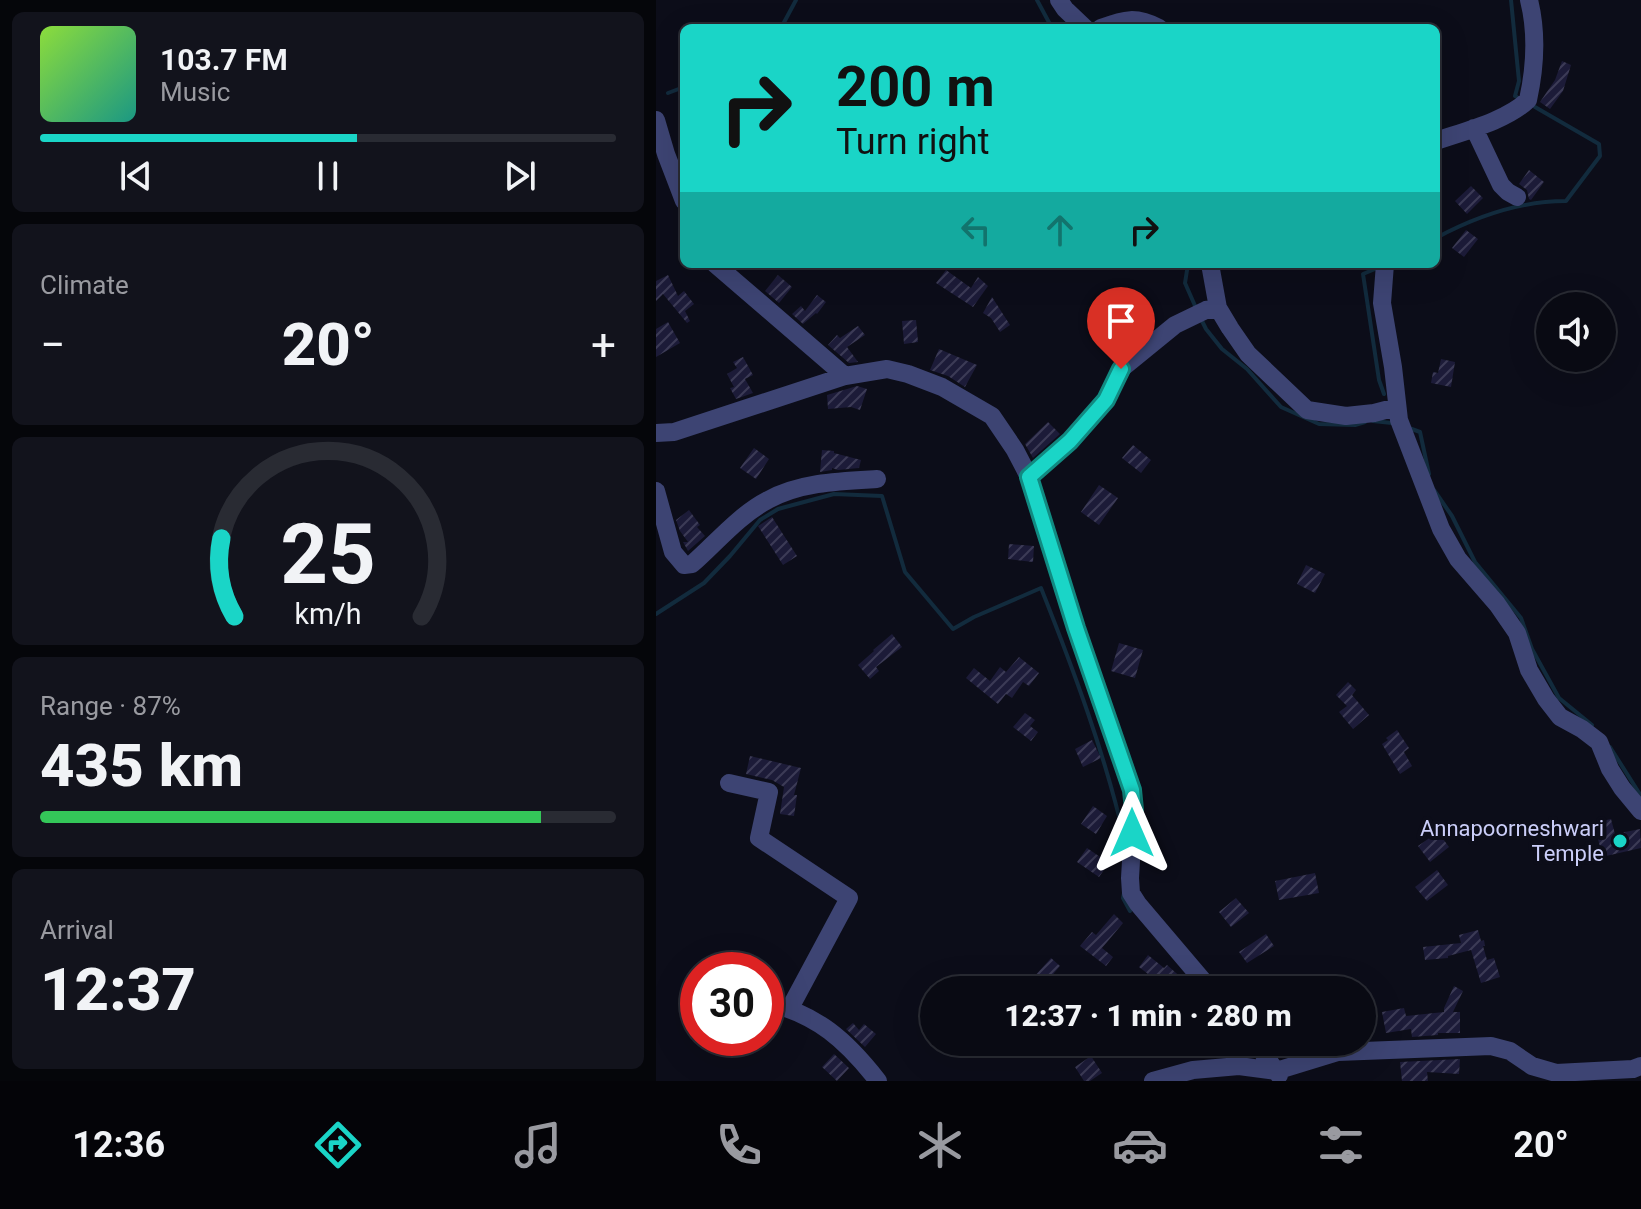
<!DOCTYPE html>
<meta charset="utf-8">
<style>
body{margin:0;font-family:Roboto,sans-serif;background:#12131c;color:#f1f3f6;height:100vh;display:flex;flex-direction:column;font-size:30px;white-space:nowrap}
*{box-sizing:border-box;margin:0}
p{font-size:26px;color:#999aa0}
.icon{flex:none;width:44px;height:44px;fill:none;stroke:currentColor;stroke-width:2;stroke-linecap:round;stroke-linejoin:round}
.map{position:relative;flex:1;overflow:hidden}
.panel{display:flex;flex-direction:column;gap:12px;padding:12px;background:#05060a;width:656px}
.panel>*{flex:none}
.top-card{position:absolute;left:24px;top:24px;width:760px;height:244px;border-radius:12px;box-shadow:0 8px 32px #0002,0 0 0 2px #292b33;background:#1ad5c7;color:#111;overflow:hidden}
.buttons{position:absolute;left:880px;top:292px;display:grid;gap:16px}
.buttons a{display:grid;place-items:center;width:80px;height:80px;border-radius:50%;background:#090a13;box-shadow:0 8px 32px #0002,0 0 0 2px #292b33;font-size:40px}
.speed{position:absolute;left:24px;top:952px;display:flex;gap:16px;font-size:40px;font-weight:700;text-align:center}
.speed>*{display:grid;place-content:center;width:104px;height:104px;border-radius:50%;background:#090a13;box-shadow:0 8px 32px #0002,0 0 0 2px #292b33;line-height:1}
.speed .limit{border:12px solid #d22;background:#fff;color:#111}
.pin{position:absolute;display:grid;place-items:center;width:68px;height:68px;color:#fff;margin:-82px -34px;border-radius:50% 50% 50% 0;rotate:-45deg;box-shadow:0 0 8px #0007}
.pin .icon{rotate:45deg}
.me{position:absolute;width:88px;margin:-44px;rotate:0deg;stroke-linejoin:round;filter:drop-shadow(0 0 6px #0008)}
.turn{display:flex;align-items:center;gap:28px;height:168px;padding:0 24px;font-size:36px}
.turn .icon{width:104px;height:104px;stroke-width:2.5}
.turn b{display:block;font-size:56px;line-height:68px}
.lanes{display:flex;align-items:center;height:76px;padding:0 24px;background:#0003;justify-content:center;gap:40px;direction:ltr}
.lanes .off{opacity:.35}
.big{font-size:60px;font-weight:800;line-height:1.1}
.panel .widget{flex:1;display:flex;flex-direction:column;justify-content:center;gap:12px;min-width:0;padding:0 28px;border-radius:12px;background:#12131c}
.panel .dial{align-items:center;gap:0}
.dial svg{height:208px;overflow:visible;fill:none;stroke:#292b33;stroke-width:7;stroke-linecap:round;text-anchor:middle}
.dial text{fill:#f1f3f6;stroke:none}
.song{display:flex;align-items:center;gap:24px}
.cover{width:96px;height:96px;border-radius:12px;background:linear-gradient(135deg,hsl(90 70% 55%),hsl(170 70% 35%))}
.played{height:8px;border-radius:4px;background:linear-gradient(90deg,#1ad5c7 55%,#292b33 55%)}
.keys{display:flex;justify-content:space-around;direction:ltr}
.heat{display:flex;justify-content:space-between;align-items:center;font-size:44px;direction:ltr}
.charge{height:12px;border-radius:6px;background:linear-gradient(90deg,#34c759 87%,#292b33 0)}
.trip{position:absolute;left:264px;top:976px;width:456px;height:80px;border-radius:40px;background:#090a13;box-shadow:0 8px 32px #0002,0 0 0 2px #292b33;font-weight:800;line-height:80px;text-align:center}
.tabs{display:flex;height:128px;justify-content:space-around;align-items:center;background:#040408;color:#999aa0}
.tabs .icon{width:56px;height:56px}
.tabs .active{color:#1ad5c7}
.tabs b{font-size:36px;color:#f1f3f6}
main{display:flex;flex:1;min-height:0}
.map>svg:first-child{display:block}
</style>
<main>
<section class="panel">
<div class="widget">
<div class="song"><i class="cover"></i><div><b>103.7 FM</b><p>Music</p></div></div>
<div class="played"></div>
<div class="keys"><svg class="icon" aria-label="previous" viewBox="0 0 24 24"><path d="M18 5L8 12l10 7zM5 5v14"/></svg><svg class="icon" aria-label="pause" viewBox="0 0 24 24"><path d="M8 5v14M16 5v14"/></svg><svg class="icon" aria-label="next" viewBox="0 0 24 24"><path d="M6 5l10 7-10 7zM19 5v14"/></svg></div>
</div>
<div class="widget"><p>Climate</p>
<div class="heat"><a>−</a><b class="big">20°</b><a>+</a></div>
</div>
<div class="widget dial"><svg viewBox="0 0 100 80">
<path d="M14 69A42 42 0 1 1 86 69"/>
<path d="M14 69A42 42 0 0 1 9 39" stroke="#1ad5c7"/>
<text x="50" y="56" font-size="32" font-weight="700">25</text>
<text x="50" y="72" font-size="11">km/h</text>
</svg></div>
<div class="widget"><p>Range · 87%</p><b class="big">435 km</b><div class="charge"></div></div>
<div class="widget"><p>Arrival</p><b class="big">12:37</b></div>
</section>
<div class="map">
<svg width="985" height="1081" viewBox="0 0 985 1081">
<defs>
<pattern id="building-hatch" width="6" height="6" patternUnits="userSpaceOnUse" patternTransform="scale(2)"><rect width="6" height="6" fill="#1c1b38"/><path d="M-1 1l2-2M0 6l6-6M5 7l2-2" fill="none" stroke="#3c3b56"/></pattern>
</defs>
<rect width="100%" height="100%" fill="#0c0d19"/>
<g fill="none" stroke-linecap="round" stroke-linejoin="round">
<path stroke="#122b3d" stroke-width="4" d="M 381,0 L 396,28
M 855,0 L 863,81 L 859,96 L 861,97
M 125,28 L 140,0
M 12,93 L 28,87
M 780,238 C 819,217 865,201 910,201 L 944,156 L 943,144 L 879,107
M 532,264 L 529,283 L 540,308
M 719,269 L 707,274 L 723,380 L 728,394
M 545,319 L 550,329 L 566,349 L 591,369 L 625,407 L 663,424 L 699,425 L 709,422
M 717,421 L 736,423
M 753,428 L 764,432 L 773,474
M 778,490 L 796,516 L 819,562 L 865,618 L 876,649 L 903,698 L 936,725
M 0,614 L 48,583 L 74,556 L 104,520 L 122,509 L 178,494 L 226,496 L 249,572 L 297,629 L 318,617 L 385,588 C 418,671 449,754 469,841
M 954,747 L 985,796
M 468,893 L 467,898 L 474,911"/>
</g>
<path fill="url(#building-hatch)" d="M 906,61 L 915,65 L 907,91 L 894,109 L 884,102 L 899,80 Z
M 873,170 L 888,182 L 875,200 L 873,199 L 871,190 L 863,184 Z
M 815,186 L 827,198 L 811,214 L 799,201 Z
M 810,230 L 822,239 L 808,257 L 796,248 Z
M 290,270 L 315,288 L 322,277 L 332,286 L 317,307 L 280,283 Z
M 12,275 L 22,296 L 28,291 L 38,304 L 29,311 L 34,321 L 31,323 L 7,294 L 0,301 L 0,281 Z
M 122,275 L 136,287 L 123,303 L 109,291 Z
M 161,295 L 170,302 L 161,314 L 160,313 L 147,324 L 136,314 L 145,306 L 149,311 Z
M 336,297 L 354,325 L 344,332 L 335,318 L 327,313 Z
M 260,320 L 262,342 L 248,344 L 246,321 Z
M 12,322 L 24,343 L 0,357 L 0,329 Z
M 202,326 L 209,335 L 191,347 L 202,362 L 193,363 L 172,345 L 181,335 L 184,338 Z
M 283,349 L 321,365 L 309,387 L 292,376 L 274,370 Z
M 87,357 L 97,375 L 89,379 L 97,393 L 80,399 L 74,388 L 78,387 L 71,374 L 81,368 L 77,362 Z
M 785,359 L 799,362 L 795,387 L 775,383 L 777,372 L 782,373 Z
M 201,386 L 211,389 L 204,410 L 195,407 L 172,409 L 171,395 Z
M 392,422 L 404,434 L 377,458 L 369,444 Z
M 477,445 L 495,460 L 485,473 L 466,458 Z
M 98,448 L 113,459 L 100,479 L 84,468 Z
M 166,450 L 178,451 L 178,453 L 205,460 L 203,468 L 182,470 L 176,468 L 176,470 L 164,472 Z
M 443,485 L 462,498 L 443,525 L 425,512 Z
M 33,510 L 44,525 L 41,527 L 49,536 L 32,551 L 27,542 L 32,542 L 24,531 L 20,520 Z
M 116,517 L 141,556 L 127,565 L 102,526 Z
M 353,544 L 378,546 L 377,562 L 352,559 Z
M 650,565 L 669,574 L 659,593 L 641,584 Z
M 236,634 L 246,647 L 220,667 L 223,671 L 214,679 L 202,665 L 218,651 L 217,650 Z
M 463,643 L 487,650 L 479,678 L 455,671 Z
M 363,657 L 383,673 L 373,686 L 367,682 L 356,698 L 350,694 L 342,704 L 310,678 L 318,668 L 334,681 L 344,667 L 350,672 Z
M 692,682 L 700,690 L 696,695 L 713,715 L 697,729 L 683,712 L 691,706 L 680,695 Z
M 369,713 L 379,720 L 374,726 L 382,732 L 375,741 L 357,727 Z
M 741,730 L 753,748 L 748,752 L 756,766 L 744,774 L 726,744 L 732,740 L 730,738 Z
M 436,740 L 445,758 L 427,767 L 419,749 Z
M 94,756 L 145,768 L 138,795 L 141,795 L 138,816 L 124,814 L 128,787 L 116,780 L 90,774 Z
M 437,806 L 451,816 L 440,834 L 425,824 Z
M 955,819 L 959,834 L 984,829 L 985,848 L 950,856 L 944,847 L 938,823 Z
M 782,832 L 793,847 L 774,862 L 762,846 Z
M 431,848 L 453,863 L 443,877 L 421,862 Z
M 781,870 L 792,885 L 771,901 L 759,887 Z
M 659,873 L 663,893 L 623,900 L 619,881 Z
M 580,898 L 593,913 L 575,927 L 563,912 Z
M 458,914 L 467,923 L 446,948 L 457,957 L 450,966 L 424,946 L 436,932 L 440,935 Z
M 822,930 L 825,941 L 828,940 L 829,946 L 827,946 L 831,960 L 838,958 L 844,977 L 825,983 L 815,950 L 792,956 L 792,958 L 769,960 L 767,947 L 805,943 L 803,935 Z
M 610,934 L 618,946 L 591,963 L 583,952 Z
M 492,955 L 508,968 L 511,965 L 528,980 L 519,990 L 494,990 L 501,981 L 483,967 Z
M 395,958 L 404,966 L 388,985 L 394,990 L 366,990 Z
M 798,986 L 807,991 L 797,1012 L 804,1012 L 804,1033 L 782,1033 L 782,1035 L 756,1037 L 755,1029 L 730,1033 L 726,1012 L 748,1008 L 750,1016 L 788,1012 L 788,1008 Z
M 197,1023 L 203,1030 L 208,1024 L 220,1034 L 209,1047 L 190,1029 Z
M 178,1054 L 193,1068 L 181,1081 L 166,1067 Z
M 435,1056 L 446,1073 L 434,1081 L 428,1081 L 419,1067 Z
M 804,1059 L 803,1074 L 771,1072 L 772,1081 L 746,1081 L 744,1062 Z"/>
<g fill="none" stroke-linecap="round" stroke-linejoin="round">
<path stroke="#3d4473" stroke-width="18" d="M 403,0 L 409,9 L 429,28
M 445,28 C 469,19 480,16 503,28
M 0,120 L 10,154 L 28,201
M 818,128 L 845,185 L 852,192 L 861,197
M 780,141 C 809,131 850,121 872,100 C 879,68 881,32 873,0
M 59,264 L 189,376 L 231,369 L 252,374 L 286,387 L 336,416 L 359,450 L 373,477 L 420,628 L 476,790 L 478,810 L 474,878 L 475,893 L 482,904 L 555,990
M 554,264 L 562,308 L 574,328 L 592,354 L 651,410 L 690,416 L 718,413 L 741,407
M 729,264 L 726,303 L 737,367 L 743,420 L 785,529 L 802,559 L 841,604 L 861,633 L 873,670 L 890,699 L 904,717 L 926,729 L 943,742 L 954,769 L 966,788 L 985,811
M 0,433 L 18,432 L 189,376
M 373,477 L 414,441 L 450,400 L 465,369 L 519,325 L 550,310 L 562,308
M 0,491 L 17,552 L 28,565 L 36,564 C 60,543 83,515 112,500 C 144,482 185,481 221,479
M 73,783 L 113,792 L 103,838 L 193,898 L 134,1008
M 39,984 L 42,985
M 110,1002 C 162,1015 190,1040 222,1081
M 599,1042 L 623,1075
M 497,1081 L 537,1070 L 583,1066 L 620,1071 L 682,1052 L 835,1046 L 854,1051 L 876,1066 L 900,1073 L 977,1069 L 985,1066"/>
</g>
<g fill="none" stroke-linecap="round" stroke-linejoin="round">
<g stroke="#118a81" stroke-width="20">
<path id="route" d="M 465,369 L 450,400 L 414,441 L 373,477 L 420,628 L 476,790 L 478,810 L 476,833"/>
</g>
<use href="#route" stroke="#1ad5c7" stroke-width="14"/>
</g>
<circle fill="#1ad5c7" stroke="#0c0d19" stroke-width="3" cx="964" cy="841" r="8"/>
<g text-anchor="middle" stroke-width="8" stroke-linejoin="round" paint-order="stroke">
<g font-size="22" fill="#cbcef9" stroke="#0c0d19" text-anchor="end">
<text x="948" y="836">Annapoorneshwari<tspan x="948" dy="25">Temple</tspan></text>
</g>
</g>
</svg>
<div class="buttons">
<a><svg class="icon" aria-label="sound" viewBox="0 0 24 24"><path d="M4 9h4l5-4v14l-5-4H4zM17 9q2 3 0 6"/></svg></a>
</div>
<div class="speed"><div class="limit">30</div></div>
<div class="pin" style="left:465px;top:369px;background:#d93025"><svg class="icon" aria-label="arrive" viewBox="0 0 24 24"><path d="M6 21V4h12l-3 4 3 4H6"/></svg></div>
<svg class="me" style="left:476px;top:833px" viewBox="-20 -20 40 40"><path d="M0-17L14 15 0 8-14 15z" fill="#1ad5c7" stroke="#fff" stroke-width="4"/></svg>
<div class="trip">12:37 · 1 min · 280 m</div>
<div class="top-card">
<div class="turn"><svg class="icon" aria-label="right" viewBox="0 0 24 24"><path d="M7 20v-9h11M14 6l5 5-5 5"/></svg><div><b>200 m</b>Turn right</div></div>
<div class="lanes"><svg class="icon off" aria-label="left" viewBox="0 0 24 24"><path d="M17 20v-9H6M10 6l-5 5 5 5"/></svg><svg class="icon off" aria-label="ahead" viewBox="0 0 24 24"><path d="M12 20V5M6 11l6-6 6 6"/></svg><svg class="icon" aria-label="right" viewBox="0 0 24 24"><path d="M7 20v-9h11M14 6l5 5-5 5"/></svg></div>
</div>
</div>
</main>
<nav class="tabs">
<b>12:36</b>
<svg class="icon active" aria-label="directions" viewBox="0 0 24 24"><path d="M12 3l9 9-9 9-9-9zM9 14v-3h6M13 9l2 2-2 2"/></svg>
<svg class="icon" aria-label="music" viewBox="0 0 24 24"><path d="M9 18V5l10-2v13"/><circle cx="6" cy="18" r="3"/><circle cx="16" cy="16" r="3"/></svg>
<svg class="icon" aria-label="phone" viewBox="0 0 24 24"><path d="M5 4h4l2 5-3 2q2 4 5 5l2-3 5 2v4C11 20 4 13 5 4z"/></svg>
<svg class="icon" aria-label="climate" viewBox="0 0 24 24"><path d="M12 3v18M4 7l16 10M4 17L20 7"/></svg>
<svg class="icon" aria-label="car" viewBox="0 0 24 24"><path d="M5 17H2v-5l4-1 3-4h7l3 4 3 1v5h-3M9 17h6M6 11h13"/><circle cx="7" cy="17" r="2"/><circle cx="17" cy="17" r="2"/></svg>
<svg class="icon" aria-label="filters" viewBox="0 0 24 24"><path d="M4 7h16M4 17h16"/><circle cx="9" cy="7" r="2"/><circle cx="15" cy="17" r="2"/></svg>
<b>20°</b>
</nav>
